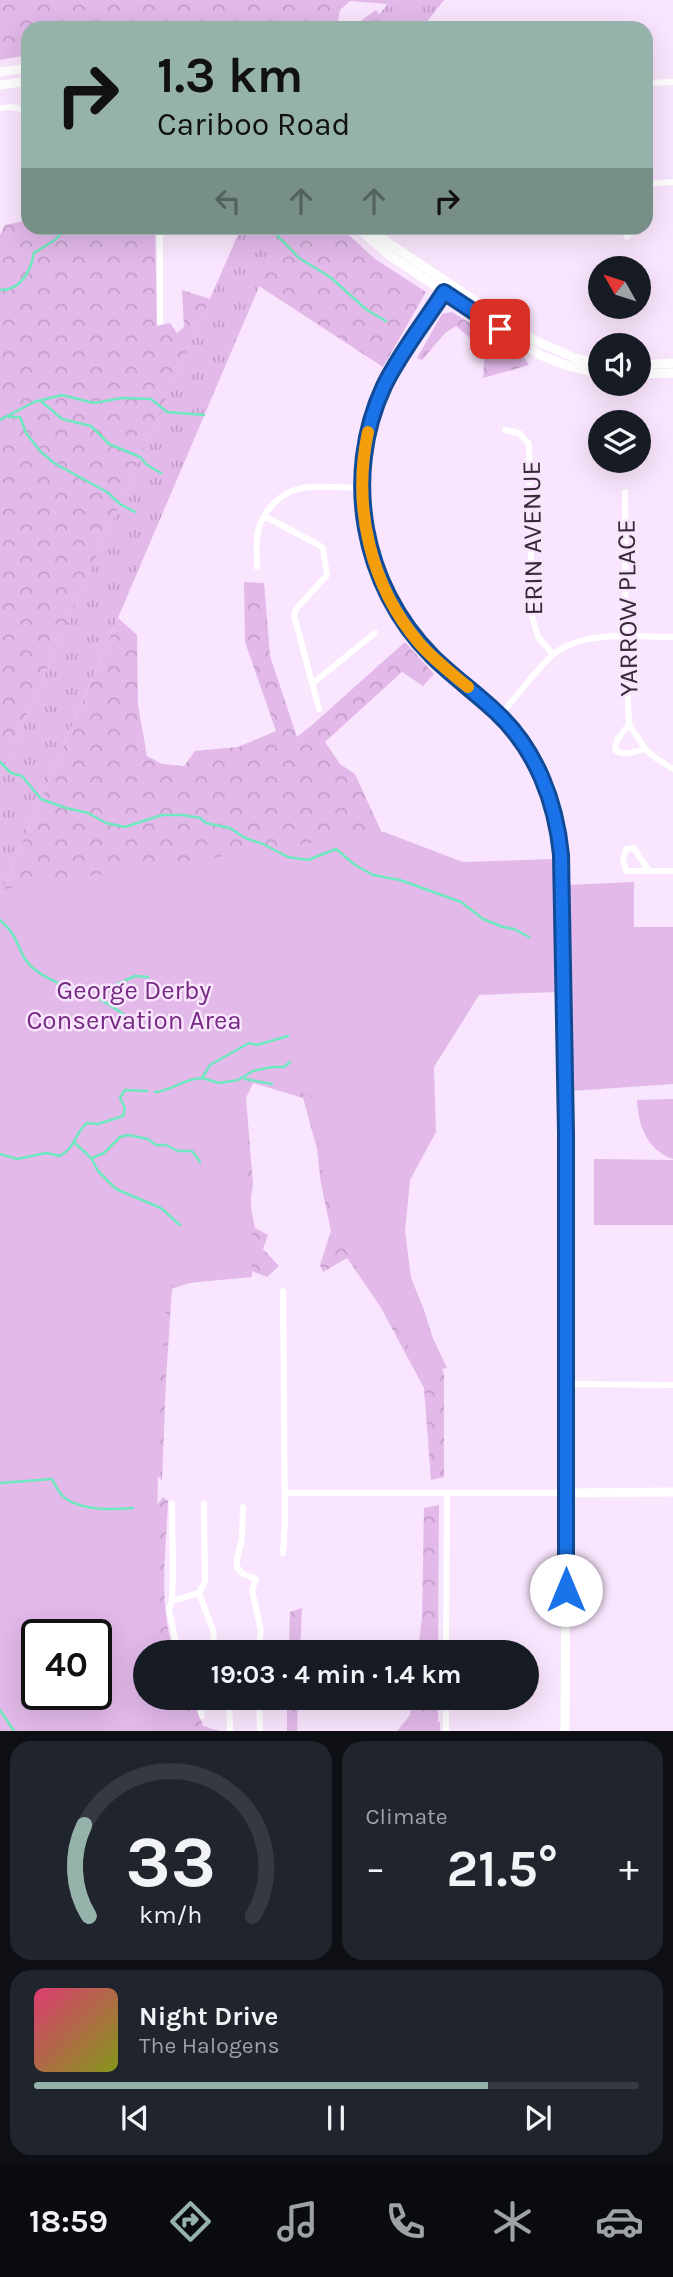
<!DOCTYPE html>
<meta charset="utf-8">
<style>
body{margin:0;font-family:Karla,sans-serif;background:#20242c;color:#f1f3f6;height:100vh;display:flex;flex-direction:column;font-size:26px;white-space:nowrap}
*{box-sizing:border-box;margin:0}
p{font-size:23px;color:#9ea1a6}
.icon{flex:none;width:38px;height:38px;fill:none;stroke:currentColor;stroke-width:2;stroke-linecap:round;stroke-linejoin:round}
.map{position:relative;height:1731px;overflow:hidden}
.details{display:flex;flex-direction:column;gap:10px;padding:10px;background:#0d0f14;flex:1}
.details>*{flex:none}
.guide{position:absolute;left:21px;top:21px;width:632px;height:214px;border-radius:21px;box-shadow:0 7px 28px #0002;background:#96b3ab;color:#111;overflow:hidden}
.needle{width:46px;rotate:309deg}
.controls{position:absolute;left:588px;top:256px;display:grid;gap:14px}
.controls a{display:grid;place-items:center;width:63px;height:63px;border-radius:50%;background:#171b24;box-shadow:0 7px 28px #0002;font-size:35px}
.speed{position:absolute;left:21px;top:1619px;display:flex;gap:14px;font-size:35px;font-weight:700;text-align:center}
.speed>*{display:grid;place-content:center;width:91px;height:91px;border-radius:50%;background:#171b24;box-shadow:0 7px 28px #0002;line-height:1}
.speed .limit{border:4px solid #111;border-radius:10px;background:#fff;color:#111}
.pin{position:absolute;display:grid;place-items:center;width:60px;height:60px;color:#fff;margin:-30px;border-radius:14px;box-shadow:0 4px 10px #0006}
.me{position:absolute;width:77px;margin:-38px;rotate:0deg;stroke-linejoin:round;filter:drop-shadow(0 0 5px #0008)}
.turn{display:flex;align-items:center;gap:24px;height:147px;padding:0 21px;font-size:32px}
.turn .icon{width:91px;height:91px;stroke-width:2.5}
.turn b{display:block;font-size:49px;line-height:60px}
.lanes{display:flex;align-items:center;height:66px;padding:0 21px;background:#0003;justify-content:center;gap:35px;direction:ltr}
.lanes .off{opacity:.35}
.big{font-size:52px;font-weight:700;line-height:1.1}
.details .card{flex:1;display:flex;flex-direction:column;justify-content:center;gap:10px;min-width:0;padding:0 24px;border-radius:21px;background:#20242c}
.details .dial{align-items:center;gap:0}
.dial svg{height:182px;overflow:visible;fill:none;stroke:#363941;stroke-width:7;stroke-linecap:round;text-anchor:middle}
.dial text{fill:#f1f3f6;stroke:none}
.song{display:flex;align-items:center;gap:21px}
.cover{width:84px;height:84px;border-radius:10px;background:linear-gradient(135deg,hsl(340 70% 55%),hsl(70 70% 35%))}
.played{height:7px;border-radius:4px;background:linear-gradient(90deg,#96b3ab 75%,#363941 75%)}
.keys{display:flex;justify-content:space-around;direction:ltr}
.heat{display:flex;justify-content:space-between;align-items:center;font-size:38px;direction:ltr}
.details .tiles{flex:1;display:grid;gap:10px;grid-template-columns:1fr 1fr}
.card:last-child{grid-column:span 2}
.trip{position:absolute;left:133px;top:1640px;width:406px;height:70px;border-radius:35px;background:#171b24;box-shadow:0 7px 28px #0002;font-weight:700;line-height:70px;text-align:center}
.tab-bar{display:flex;height:112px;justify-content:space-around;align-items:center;background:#090b0e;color:#9ea1a6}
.tab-bar .icon{width:49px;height:49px}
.tab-bar .current{color:#96b3ab}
.tab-bar b{font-size:32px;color:#f1f3f6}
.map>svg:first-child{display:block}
</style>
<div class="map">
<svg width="673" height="1731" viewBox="0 0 673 1731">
<defs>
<pattern id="grass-tufts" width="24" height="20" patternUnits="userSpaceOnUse" patternTransform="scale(1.75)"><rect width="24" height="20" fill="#e2b9e9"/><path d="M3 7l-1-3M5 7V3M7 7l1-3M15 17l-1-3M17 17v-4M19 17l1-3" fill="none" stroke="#c29fc8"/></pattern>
<pattern id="forest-crowns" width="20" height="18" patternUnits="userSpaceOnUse" patternTransform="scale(1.75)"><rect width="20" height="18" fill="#e2b9e9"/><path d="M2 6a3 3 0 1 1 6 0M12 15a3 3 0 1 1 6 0" fill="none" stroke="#c29fc8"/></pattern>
</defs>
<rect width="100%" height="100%" fill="#f9e5fd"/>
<path fill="url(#grass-tufts)" d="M 391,0 L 444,0 L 422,28 L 368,28 Z
M 241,228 L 284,228 L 0,895 L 0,776 Z"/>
<path fill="url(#forest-crowns)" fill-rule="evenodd" d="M 0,0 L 392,0 L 387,4 L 350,1 L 340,10 L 337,26 L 352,27 L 376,10 L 382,18 L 369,28 L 28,28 L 28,55 L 0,60 Z
M 28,220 L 28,228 L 155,228 L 157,326 L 170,323 L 177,333 L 184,327 L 182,290 L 210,299 L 0,776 L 0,235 L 5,225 Z
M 284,228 L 341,228 L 375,259 L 426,292 L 383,367 L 259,286 Z
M 452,312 L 524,357 L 529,365 L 483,378 L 485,351 L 456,326 L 445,333 L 422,360 L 417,358 L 442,314 Z
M 244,582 L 264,583 L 270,656 L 297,737 L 312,725 L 405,642 L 434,674 L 423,686 L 402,672 L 325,742 L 340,764 L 355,774 L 382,833 L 464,863 L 535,862 L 549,859 L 546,988 L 476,986 L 431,1051 L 394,1190 L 411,1278 L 424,1310 L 444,1375 L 444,1477 L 431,1480 L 424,1388 L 380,1306 L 347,1258 L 323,1272 L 320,1265 L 331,1231 L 321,1184 L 317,1149 L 303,1098 L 253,1083 L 246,1098 L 253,1184 L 250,1203 L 255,1228 L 268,1235 L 263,1249 L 279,1266 L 267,1277 L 239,1266 L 172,1289 L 166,1379 L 162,1481 L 150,1465 L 142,1524 L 163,1497 L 168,1501 C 166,1551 158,1603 174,1652 L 145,1652 L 145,1698 L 193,1698 L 203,1726 L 220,1731 L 0,1731 L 0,895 L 118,618 L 137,635 L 138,705 L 147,756 L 162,764 L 184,766 L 195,751 L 238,747 L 276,731 L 245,642 ZM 37,1634 L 96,1634 L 96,1694 L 37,1694 Z
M 439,1505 L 438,1652 L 418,1652 L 422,1616 L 424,1508 Z
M 302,1608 L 300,1652 L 289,1652 L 290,1612 Z
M 287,1698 L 298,1698 L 297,1731 L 287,1731 Z
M 412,1698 L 438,1698 L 438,1731 L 397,1731 L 410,1715 Z"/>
<path fill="#e2b9e9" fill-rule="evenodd" d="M 384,832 L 463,862 L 555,859 L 556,972 L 558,979 L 556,992 L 479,995 L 434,1067 L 436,1132 L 410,1180 L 405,1231 L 411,1278 L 422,1315 L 447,1368 L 425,1372 L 340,1242 L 326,1191 L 311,1095 L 246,1079 L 242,1118 L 251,1199 L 252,1277 L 167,1285 L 160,1386 L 154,1652 L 145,1652 L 145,1698 L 170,1698 L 200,1731 L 0,1731 L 0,895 L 3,889 ZM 37,1634 L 96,1634 L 96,1694 L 37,1694 Z
M 634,882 L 634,927 L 673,927 L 673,1084 L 571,1091 L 569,986 L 566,977 L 569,972 L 568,885 Z
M 673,1099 L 673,1159 C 647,1150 638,1125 637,1100 Z
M 594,1159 L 673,1160 L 673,1225 L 594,1225 Z
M 409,1721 L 440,1722 L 440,1731 L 402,1731 Z"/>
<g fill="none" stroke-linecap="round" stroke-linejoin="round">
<path stroke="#6de8bf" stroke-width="2.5" d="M 270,228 L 299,258 L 330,277 L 367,310 L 386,321
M 0,290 C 20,291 31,271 34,253 L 55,240 L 66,228
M 41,401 L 62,419 L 91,426 L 109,444 L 140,457 L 147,465 L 161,473
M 9,417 L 20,417 L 26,433 L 40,451 L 54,463 L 107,492 L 120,504 L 135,512
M 0,420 L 34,402 L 62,395 L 94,403 L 122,398 L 151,399 L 167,412 L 204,415
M 0,762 L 11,773 L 22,776 L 41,799 L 66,808 L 88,813 L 106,823 L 125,827 L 162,815 L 183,815 L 200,818 L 206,823 L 230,828 L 245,838 L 263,844 L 288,857 L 308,860 L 336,849 L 355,865 L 373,875 L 400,880 L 461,902 L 483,919 L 503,927 L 514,929 L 529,937
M 0,920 C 3,923 8,927 11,932 C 20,944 20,957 33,968 C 52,984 76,988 97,998 C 116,1006 129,1021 147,1030
M 99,998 L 109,988 L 135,976 L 148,977
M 202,1078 L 219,1083 L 238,1080 L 253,1071 L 272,1067 L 284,1067 L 290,1062
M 245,1079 L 272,1084
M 155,1092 C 172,1091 184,1078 202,1078 L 210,1065 L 249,1043 L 257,1045 L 288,1036
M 75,1143 L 91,1158 L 98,1171 L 116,1189 L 161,1208 L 180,1225
M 0,1154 L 17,1159 L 46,1153 L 60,1156 C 76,1147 74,1134 87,1123 L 98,1124 L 123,1116 L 125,1108 L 120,1098 L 125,1090 L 147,1091
M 92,1158 L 104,1153 L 120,1137 L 128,1135 L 148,1139 L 156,1145 L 166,1145 L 178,1151 L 192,1151 L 200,1162
M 0,1483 L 52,1479 C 55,1485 59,1494 65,1498 C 83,1511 112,1510 133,1508
M 0,1710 L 14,1731"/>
<path stroke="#fff" stroke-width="6" d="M 646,83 L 673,82
M 0,108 L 12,107 L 28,111
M 646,184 L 673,182
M 627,237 L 635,228
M 160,322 L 160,228
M 505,430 L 519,433 L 529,444 L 532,616 L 538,637 L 553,654
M 625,492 L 626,648 L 629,724 L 645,749 L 657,759 L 673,769
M 264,516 L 319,545 L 323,549 L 327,575 L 297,608 L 294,615 L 319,709
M 257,567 C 257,557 256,548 257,539 C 259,511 283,488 311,487 C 328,486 344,488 361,488
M 313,683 L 375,633
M 500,716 C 515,698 538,667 555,653 C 586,630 636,637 673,637
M 629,724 L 617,740 L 615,750 C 623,757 636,751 645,749
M 649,871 L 634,848 L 626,849 L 623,859 L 626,871 L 673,871
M 283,1291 L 285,1523 L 283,1553
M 567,1384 L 673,1385
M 284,1493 L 568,1493
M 172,1504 L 173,1571 L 172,1601 L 169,1609 L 178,1652
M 243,1507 L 242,1539 L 237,1559 L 237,1567 L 243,1574 L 256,1579 L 252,1590 L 261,1631 L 258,1652
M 199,1593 L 213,1630 L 215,1652
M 172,1601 L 199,1593 L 205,1581 L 204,1504
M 446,1652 L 447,1493
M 197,1698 L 202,1716
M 229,1698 L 230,1731
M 259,1698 L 260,1731
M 446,1731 L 446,1698"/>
<path stroke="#fff" stroke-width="9" d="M 0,72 L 28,68
M 0,85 L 28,81
M 358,228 L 389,255 L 540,355 L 568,366 L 600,373
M 371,228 L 387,242 L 534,340 L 575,358 L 600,364
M 449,284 C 426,322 396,356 379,397 C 341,486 367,596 437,661 C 457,679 479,695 498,714 C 533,748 551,794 560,841 L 566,1133 L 567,1322 L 565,1731
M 639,365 L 673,363
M 639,374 L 673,373
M 568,1493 L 673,1492"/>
</g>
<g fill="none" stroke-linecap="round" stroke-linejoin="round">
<g stroke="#114b97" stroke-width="18">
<path id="route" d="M 500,329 L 444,292 C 424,323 400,353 384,386 C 342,476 362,586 432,656 C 452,676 476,693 496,712 C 536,749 556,802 561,855 L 566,1133 L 566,1590"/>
</g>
<use href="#route" stroke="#1a73e8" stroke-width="12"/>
<path stroke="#f59e0b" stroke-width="12" d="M 368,432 C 352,506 370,586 420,644 C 434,660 451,673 468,687"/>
</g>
<g text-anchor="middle" stroke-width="5" stroke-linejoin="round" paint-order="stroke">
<g font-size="26" fill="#352b36" stroke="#f9e5fd">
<text transform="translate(532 538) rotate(-91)" y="9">ERIN AVENUE</text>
<text transform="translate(627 608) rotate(-91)" y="9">YARROW PLACE</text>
</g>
<g font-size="26" fill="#762a83" stroke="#f9e5fd">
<text x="134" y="999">George Derby<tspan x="134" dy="30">Conservation Area</tspan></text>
</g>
</g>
</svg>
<div class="controls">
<a><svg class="needle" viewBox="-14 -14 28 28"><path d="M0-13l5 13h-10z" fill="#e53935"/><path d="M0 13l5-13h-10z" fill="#9ea1a6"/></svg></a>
<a><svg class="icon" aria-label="sound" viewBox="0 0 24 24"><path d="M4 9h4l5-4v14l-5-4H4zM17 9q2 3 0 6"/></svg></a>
<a><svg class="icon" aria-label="layers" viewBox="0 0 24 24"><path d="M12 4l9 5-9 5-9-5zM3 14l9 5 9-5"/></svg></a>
</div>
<div class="speed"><div class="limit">40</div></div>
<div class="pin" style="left:500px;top:329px;background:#d93025"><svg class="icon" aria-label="arrive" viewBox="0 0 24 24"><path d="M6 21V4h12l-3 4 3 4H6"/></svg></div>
<svg class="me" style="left:566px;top:1590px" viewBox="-20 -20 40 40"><circle r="19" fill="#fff"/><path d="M0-13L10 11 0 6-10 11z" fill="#1a73e8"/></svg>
<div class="trip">19:03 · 4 min · 1.4 km</div>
<div class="guide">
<div class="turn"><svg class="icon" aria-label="right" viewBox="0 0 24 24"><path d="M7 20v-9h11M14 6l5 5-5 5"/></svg><div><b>1.3 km</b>Cariboo Road</div></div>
<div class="lanes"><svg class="icon off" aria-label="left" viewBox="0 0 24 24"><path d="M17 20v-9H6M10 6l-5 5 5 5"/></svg><svg class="icon off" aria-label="ahead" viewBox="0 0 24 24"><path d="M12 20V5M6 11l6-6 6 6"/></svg><svg class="icon off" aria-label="ahead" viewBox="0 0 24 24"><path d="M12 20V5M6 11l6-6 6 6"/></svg><svg class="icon" aria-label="right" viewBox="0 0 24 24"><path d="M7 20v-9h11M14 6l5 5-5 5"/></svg></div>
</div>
</div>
<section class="details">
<div class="tiles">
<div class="card dial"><svg viewBox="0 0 100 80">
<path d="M14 69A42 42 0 1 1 86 69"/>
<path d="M14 69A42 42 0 0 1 12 29" stroke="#96b3ab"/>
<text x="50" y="56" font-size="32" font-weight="700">33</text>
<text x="50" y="72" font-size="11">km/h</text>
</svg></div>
<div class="card"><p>Climate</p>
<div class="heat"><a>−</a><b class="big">21.5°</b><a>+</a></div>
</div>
<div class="card">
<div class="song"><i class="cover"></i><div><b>Night Drive</b><p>The Halogens</p></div></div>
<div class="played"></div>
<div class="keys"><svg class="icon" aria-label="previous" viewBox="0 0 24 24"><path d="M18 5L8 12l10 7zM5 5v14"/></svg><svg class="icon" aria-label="pause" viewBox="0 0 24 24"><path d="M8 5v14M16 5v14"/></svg><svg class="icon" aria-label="next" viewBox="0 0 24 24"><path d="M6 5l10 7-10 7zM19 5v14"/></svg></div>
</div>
</div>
</section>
<nav class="tab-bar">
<b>18:59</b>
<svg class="icon current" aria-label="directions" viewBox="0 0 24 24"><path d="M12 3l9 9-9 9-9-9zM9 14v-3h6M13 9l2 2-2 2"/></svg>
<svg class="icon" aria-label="music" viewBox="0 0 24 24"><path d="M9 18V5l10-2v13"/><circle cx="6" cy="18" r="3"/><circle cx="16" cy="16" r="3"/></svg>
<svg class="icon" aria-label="phone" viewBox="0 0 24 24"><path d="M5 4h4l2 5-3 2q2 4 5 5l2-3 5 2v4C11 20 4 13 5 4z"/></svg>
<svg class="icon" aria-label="climate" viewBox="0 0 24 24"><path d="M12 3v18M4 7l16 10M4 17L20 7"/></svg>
<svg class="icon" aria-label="car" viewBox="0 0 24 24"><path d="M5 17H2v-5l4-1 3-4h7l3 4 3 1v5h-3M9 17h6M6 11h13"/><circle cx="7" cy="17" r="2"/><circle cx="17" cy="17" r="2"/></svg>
</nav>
